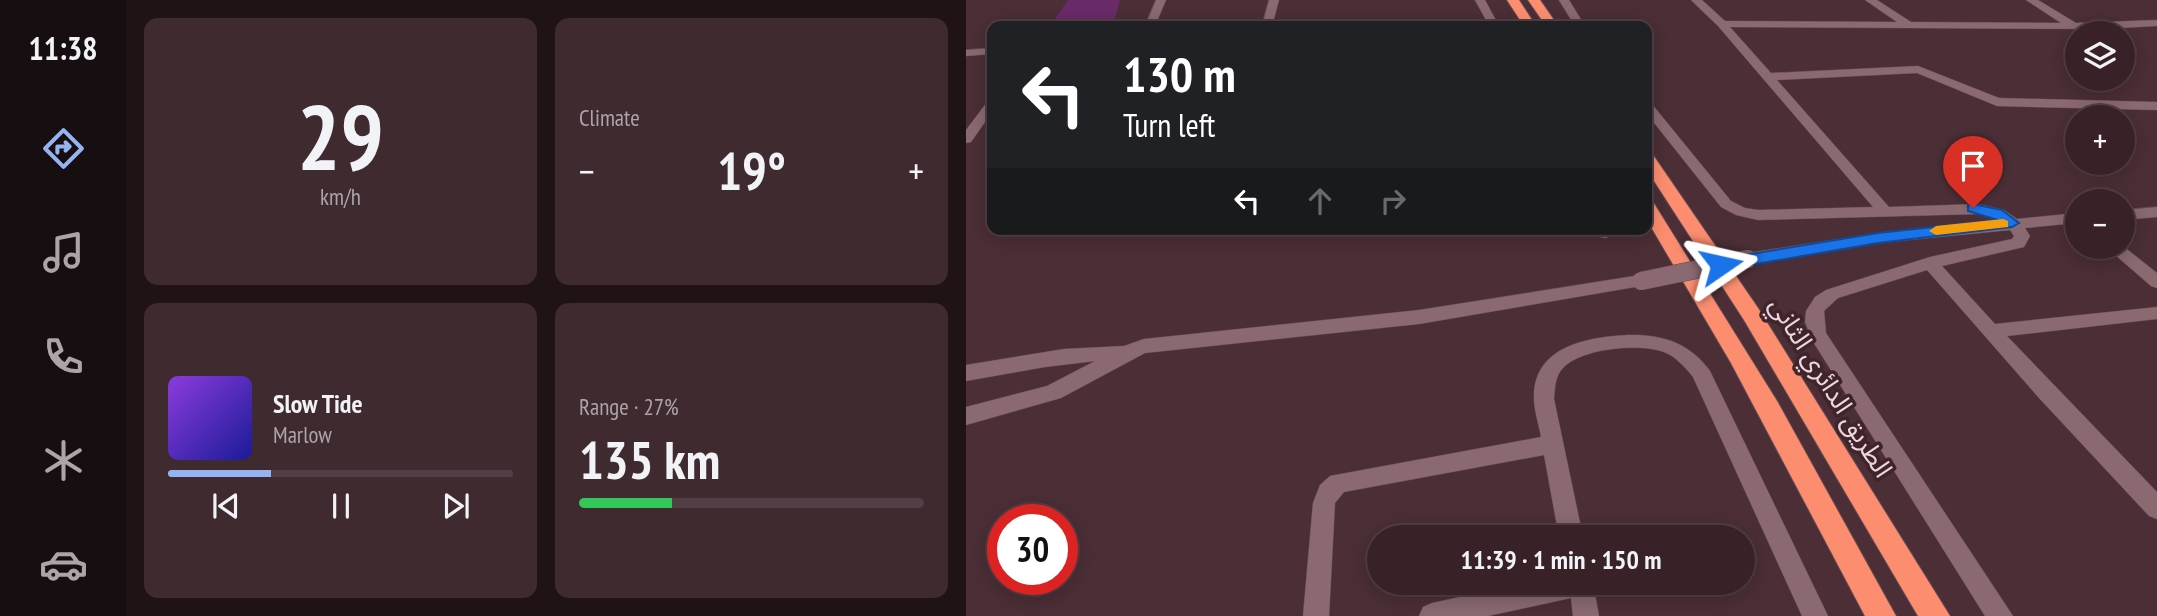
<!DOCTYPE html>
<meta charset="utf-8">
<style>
body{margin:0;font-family:"PT Sans Narrow","Noto Sans Arabic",sans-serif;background:#3f2a30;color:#f1f3f6;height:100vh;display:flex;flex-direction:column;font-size:26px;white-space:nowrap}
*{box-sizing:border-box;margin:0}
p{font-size:23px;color:#aba4a8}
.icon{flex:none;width:38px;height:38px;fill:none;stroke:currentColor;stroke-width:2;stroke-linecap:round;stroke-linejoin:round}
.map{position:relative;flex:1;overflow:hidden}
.side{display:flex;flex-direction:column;gap:18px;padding:18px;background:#1f1316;width:840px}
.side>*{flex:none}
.top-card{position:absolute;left:21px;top:21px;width:665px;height:214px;border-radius:14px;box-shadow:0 4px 18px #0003,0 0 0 2px #523f45;background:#202124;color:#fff;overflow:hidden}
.controls{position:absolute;left:1099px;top:21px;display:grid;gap:14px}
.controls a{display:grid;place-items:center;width:70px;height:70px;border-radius:50%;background:#382228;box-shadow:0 4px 18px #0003,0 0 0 2px #523f45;font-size:35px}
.speed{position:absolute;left:21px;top:504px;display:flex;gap:14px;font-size:35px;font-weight:700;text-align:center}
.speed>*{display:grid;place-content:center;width:91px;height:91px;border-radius:50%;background:#382228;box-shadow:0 4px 18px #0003,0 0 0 2px #523f45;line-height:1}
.speed .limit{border:10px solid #d22;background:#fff;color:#111}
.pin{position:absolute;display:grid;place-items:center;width:60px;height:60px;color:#fff;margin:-72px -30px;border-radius:50% 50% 50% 0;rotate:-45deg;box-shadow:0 0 7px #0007}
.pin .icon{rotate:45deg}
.me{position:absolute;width:77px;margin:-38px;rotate:79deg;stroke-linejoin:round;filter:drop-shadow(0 0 5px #0008)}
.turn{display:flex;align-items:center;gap:24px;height:147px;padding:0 21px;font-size:32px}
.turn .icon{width:91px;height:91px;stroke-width:2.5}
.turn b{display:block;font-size:49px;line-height:60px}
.lanes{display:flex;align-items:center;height:66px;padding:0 21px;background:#0003;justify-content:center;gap:35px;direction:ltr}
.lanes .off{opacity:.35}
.big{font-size:52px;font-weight:600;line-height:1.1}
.side .tile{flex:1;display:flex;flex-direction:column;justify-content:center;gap:10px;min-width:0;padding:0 24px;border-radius:14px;background:#3f2a30}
.side .dial{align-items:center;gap:0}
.dial b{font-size:91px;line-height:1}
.song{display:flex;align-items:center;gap:21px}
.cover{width:84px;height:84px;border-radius:10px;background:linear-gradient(135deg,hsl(270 70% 55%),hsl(240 70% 35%))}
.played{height:7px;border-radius:4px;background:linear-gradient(90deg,#95b2f1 30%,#523f45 30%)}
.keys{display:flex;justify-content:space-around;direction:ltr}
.heat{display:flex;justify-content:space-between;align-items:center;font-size:38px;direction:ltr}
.charge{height:10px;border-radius:5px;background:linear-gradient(90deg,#34c759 27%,#523f45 0)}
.side .tiles{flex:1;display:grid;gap:18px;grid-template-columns:repeat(2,1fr)}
.trip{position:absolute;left:401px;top:525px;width:388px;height:70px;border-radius:35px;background:#382228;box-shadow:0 4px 18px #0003,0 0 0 2px #523f45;font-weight:600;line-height:70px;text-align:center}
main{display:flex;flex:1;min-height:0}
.dock{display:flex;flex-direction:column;width:126px;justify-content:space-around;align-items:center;background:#160e10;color:#aba4a8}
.dock .icon{width:49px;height:49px}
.dock .on{color:#95b2f1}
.dock b{font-size:32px;color:#f1f3f6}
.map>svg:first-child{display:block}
</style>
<main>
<nav class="dock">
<b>11:38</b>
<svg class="icon on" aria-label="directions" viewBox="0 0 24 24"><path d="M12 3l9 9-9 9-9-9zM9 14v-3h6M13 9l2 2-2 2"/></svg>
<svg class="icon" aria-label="music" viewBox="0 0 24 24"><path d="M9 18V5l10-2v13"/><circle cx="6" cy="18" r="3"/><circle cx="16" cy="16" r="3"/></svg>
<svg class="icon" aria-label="phone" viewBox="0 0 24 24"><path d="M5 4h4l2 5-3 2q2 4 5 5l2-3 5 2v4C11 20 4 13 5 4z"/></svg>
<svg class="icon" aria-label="climate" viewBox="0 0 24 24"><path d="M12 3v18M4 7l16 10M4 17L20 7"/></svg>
<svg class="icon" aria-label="car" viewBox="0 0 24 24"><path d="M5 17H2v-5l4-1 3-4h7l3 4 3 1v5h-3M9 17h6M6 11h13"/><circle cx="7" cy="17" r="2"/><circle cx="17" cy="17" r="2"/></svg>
</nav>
<section class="side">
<div class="tiles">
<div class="tile dial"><b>29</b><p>km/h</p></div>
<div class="tile"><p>Climate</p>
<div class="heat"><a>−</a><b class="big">19°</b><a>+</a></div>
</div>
<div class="tile">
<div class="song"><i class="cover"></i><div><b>Slow Tide</b><p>Marlow</p></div></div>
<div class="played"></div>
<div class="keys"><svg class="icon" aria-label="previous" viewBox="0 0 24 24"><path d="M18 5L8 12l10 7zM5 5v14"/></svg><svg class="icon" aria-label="pause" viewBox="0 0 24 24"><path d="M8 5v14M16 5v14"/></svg><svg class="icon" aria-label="next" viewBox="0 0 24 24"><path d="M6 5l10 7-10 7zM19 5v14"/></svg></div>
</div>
<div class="tile"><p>Range · 27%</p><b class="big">135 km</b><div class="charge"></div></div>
</div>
</section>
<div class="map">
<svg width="1191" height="616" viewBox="0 0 1191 616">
<rect width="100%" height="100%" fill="#4b2e36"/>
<path fill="#692a68" d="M 102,0 L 154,0 L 147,26 L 84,26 Z"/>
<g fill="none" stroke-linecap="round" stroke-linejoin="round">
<g stroke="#644b52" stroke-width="1">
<path id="minor" d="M 190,0 L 200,0 L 189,26 L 179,26 Z
M 303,0 L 313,0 L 306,26 L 296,26 Z
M 509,0 L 519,0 L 533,26 L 491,26 L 496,23 L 521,22 Z
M 593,0 L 603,0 L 619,26 L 609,26 Z
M 725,0 L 736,0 L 759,21 L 931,22 L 899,0 L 911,0 L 945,22 L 1095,23 L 1060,0 L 1072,0 L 1110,23 L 1191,20 L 1191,26 L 1135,29 L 764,27 L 805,73 L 952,66 L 1033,98 L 1191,102 L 1191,110 L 1031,106 L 951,73 L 811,80 L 923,207 L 1012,204 L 1038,210 L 1051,219 L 1111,213 L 1111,223 L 1059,228 L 1064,236 L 1058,247 L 976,266 L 1029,324 L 1191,307 L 1191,319 L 1041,336 L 1191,492 L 1191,519 L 1183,516 L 1073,398 L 961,270 L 872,298 L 858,311 L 860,333 L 1047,616 L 1019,616 L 846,340 L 839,322 L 840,311 L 849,297 L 860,290 L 964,257 L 1046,239 L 1048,236 L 1044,230 L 912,243 L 782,265 L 776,263 L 774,259 L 782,253 L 912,233 L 1033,221 L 1012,214 L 792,220 L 770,215 L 755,207 L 681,114 L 681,102 L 685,103 L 765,201 L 779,208 L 792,210 L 907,207 L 752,26 Z
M 26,48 L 26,54 L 0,56 L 0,50 Z
M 26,100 L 26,112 L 5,142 L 0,143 L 0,130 L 22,101 Z
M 1191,207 L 1191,217 L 1157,220 L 1157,210 Z
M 630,229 L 646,229 L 648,233 L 640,238 L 634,237 Z
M 1157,246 L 1191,273 L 1191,288 L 1185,286 L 1140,247 Z
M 675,275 L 681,277 L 683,281 L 681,285 L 453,324 L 179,353 L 95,398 L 0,425 L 0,407 L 81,386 L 129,361 L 79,367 L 0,381 L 0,365 L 98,349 L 158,346 L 178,339 L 453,310 Z
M 662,335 C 696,334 724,343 744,371 L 862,616 L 836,616 L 727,377 C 719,367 710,357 698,352 C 674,343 615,348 597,368 C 589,376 589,388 588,399 L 617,537 L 593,537 L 578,455 L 378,492 L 369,503 L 363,616 L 337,616 L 347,503 L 354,485 L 364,476 L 575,437 C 573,425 568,411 568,398 C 567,346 622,337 662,335 Z
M 560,583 L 627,583 L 633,616 L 607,616 L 605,598 L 522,616 L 453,616 L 457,607 L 466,603 Z"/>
</g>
<g stroke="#644b52" stroke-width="2">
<path id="highway" d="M 541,0 L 553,0 L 570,26 L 558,26 Z
M 562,0 L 574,0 L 592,26 L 580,26 Z
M 681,153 L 687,155 L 792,308 L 984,616 L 952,616 L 778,320 L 681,170 Z
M 681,200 L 687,202 L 811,401 L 930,616 L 899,616 L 765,363 L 681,220 Z"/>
</g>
<use href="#minor" fill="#8a6971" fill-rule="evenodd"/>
<use href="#highway" fill="#fc8d6f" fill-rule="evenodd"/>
<g stroke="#644b52" stroke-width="19" stroke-linecap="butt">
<path id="minor-bridge" d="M 675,281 L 782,259"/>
</g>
<use href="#minor-bridge" stroke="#8a6971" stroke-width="18"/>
</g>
<path fill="#1a73e8" stroke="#114b97" stroke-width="2" d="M 1007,204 L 1036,210 L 1053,223 L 1046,227 L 912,243 L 755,270 L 748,265 L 755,259 L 912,233 L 1032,220 L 1002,211 L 1002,205 Z"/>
<path fill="#f59e0b" d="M 1037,219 L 1042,221 L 1042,227 L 970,235 L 963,231 L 970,226 Z"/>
<g text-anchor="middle" stroke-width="7" stroke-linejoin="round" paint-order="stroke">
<g font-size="26" fill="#ebd7dc" stroke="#40242c">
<text transform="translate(865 387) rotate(58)" y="9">الطريق الدائري الثاني</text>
</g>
</g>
</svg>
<div class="controls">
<a><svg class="icon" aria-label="layers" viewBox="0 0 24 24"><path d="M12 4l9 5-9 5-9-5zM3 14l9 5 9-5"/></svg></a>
<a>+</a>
<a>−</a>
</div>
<div class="speed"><div class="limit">30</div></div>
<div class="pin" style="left:1007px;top:208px;background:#d93025"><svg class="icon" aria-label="arrive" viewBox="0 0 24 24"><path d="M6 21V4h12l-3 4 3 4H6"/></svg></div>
<svg class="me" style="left:755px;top:265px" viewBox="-20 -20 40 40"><path d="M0-17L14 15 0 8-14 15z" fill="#1a73e8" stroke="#fff" stroke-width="4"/></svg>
<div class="trip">11:39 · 1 min · 150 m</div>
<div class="top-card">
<div class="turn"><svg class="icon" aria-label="left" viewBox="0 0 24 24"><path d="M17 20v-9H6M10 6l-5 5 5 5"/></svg><div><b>130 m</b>Turn left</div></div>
<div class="lanes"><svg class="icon" aria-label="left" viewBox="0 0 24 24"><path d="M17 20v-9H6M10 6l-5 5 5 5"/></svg><svg class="icon off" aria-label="ahead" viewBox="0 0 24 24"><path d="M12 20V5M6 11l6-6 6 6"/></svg><svg class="icon off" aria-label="right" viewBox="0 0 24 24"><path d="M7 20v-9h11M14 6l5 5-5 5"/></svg></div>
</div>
</div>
</main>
